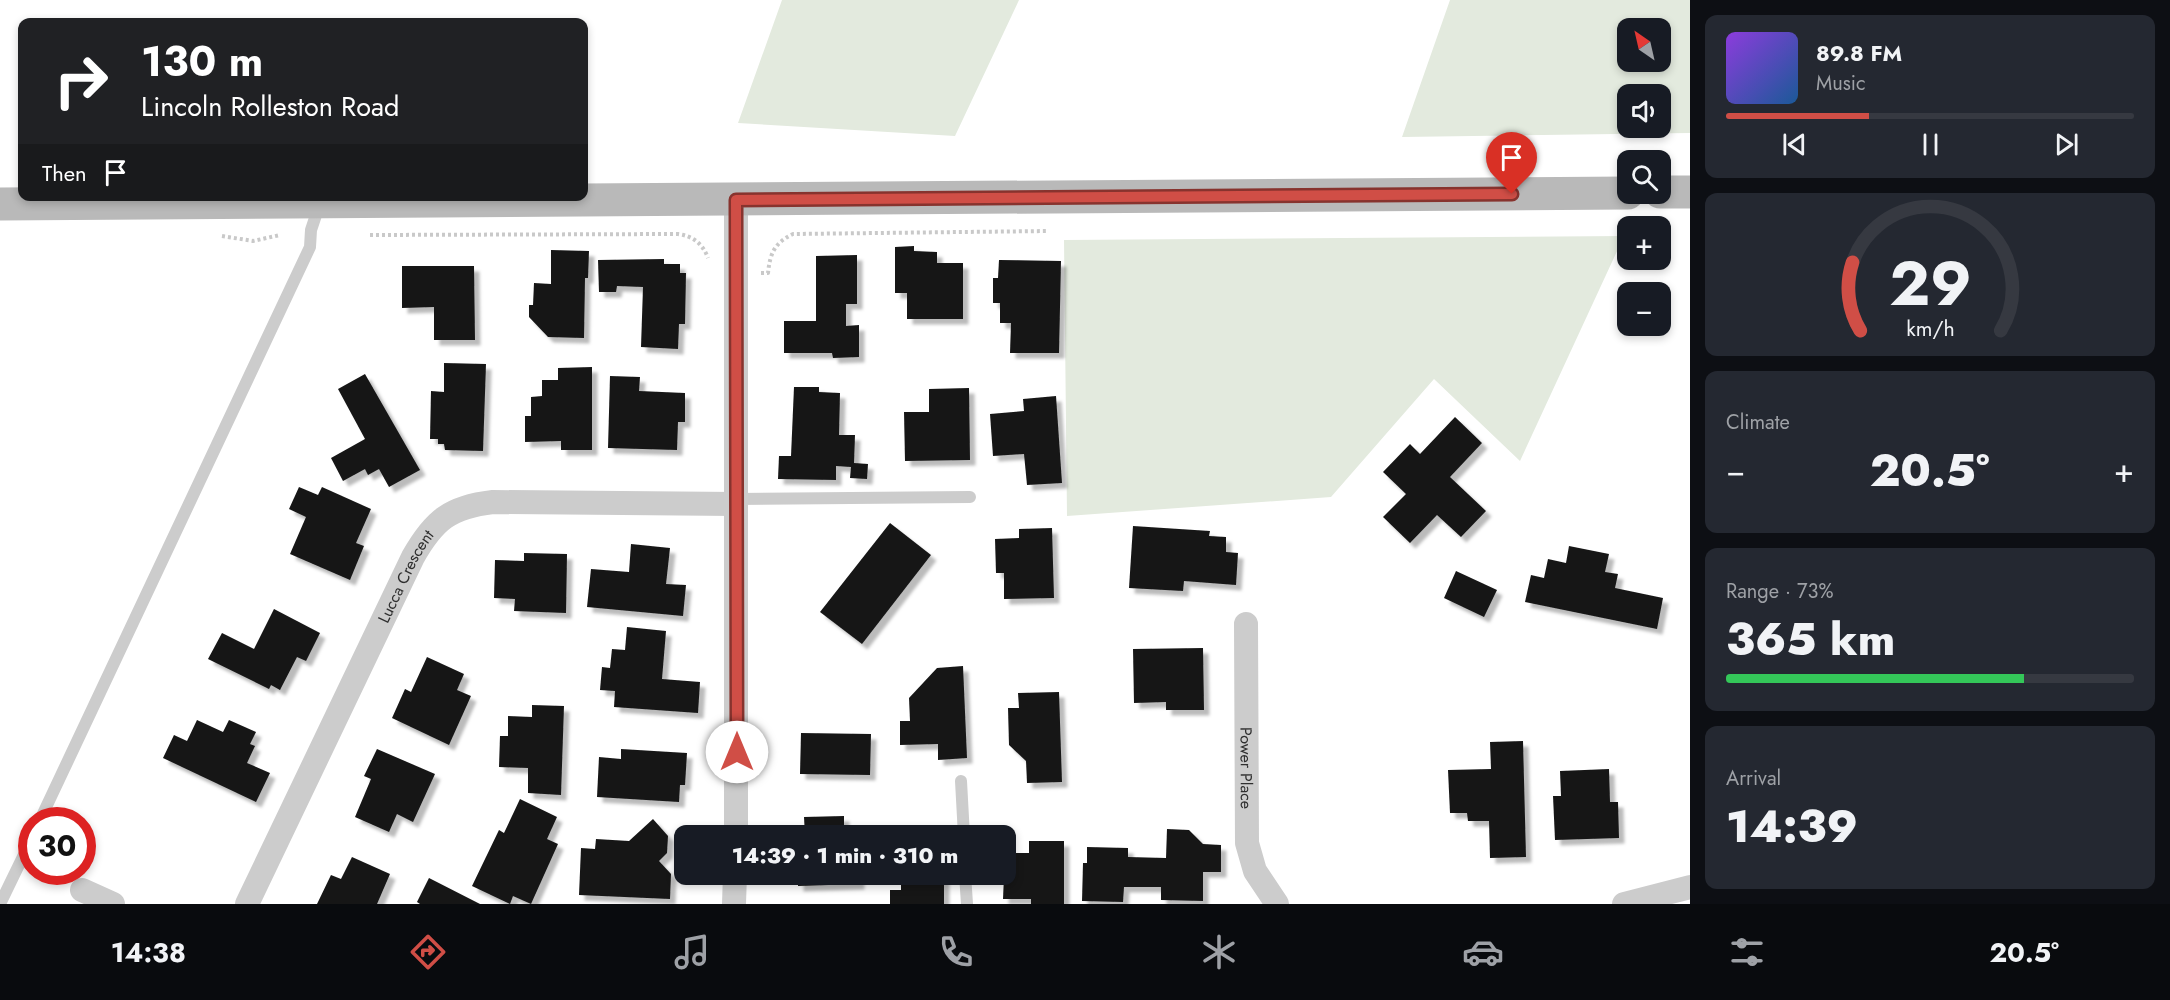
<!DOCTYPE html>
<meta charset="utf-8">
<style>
body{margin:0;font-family:Jost,sans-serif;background:#242831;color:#f1f3f6;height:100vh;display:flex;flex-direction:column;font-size:22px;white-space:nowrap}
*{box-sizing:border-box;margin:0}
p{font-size:20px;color:#9ea1a6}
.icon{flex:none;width:33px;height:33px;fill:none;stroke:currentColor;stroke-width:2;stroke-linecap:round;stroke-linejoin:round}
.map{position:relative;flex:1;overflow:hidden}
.side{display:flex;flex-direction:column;gap:15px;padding:15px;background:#0d0f14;width:480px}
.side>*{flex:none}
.guide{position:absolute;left:18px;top:18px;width:570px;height:183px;border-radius:12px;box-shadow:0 3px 9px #0003;background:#202124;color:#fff;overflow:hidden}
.needle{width:39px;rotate:326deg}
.buttons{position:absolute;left:1617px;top:18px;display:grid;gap:12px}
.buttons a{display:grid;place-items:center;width:54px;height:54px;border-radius:12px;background:#171b24;box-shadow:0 3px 9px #0003;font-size:30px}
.speed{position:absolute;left:18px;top:807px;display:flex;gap:12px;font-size:30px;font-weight:700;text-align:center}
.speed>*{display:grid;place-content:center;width:78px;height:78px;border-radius:50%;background:#171b24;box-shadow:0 3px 9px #0003;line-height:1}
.speed .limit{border:9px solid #d22;background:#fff;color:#111}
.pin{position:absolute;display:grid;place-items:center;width:51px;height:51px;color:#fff;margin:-62px -26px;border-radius:50% 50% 50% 0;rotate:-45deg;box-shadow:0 0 6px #0007}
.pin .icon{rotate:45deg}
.me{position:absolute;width:66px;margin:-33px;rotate:0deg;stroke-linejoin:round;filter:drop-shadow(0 0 4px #0008)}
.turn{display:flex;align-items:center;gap:21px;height:126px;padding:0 24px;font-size:27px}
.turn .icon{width:78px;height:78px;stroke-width:2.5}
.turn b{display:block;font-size:42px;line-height:51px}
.then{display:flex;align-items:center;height:57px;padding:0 24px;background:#0003;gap:12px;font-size:22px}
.big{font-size:45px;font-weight:800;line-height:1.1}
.side .tile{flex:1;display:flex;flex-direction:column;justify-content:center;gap:9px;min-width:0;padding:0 21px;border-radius:12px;background:#242831}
.side .dial{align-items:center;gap:0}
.dial svg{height:156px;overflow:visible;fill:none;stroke:#363941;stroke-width:7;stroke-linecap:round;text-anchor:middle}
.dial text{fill:#f1f3f6;stroke:none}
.song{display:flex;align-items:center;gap:18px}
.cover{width:72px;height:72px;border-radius:9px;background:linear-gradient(135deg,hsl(270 70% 55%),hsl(210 70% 35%))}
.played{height:6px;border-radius:3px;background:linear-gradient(90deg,#d04e46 35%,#363941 35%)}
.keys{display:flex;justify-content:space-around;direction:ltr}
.heat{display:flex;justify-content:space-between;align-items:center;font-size:33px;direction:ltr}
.charge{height:9px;border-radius:4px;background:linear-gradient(90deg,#34c759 73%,#363941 0)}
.trip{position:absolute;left:674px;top:825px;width:342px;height:60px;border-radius:12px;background:#171b24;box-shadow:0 3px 9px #0003;font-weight:800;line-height:60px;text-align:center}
.menu{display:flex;height:96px;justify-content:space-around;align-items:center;background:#090b0e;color:#9ea1a6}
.menu .icon{width:42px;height:42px}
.menu .active{color:#d04e46}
.menu b{font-size:27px;color:#f1f3f6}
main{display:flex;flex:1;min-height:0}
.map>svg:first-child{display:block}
</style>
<main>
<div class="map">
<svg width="1690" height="904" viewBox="0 0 1690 904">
<defs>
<filter id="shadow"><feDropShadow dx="5.5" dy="5.5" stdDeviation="1.5" flood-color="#0004"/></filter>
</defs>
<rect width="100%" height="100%" fill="#fff"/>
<path fill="#e3eade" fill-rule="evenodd" d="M 782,0 L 1019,0 L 955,136 L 738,123 Z
M 1450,0 L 1690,0 L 1690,133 L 1402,137 ZM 1628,28 L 1660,28 L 1660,62 L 1628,62 ZM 1628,94 L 1660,94 L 1660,128 L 1628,128 Z
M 1624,236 L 1520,461 L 1434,379 L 1331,497 L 1067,516 L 1064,240 Z"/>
<path fill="#161616" filter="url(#shadow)" d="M 914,246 L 914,251 L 937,252 L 937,263 L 963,263 L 963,319 L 907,319 L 907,293 L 895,293 L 895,247 Z
M 551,250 L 589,251 L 588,278 L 585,278 L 584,338 L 548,337 L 529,317 L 529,305 L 533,305 L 534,283 L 551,284 Z
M 857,255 L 857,304 L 846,304 L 846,326 L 859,325 L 859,357 L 833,358 L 832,353 L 784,353 L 784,321 L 816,321 L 816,256 Z
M 664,259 L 664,264 L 680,264 L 680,273 L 686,273 L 685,324 L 679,324 L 678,349 L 641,347 L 643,287 L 617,286 L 616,292 L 599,292 L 598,260 Z
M 999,260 L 1061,261 L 1059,353 L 1010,353 L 1011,323 L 1000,323 L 1000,303 L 993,303 L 993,278 L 998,278 Z
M 402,266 L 474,266 L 475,340 L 434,340 L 434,307 L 402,308 Z
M 444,363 L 486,364 L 483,451 L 445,450 L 444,444 L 438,444 L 438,439 L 430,439 L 431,391 L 444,392 Z
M 592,367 L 592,450 L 561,450 L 561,441 L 525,442 L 525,416 L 531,416 L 531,397 L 542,396 L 542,380 L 558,380 L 558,368 Z
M 365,374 L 420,470 L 389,487 L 379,469 L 368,475 L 365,469 L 343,481 L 331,458 L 365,439 L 338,389 Z
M 610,376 L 640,377 L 639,391 L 685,393 L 685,422 L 678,422 L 677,450 L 608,448 Z
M 794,387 L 819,387 L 819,392 L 840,393 L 839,435 L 855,435 L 854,463 L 868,464 L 867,479 L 850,478 L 851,467 L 836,466 L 836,480 L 778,479 L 779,456 L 791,456 Z
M 969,388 L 970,460 L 905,461 L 904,412 L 929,412 L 929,389 Z
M 1056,396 L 1062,483 L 1027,485 L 1024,454 L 993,456 L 990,414 L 1024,411 L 1023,399 Z
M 1455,417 L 1482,443 L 1450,477 L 1486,511 L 1461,537 L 1437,515 L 1410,543 L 1383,517 L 1406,494 L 1383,472 L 1410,444 L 1420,454 Z
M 299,487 L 318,495 L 322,487 L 371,509 L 356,543 L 364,546 L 350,580 L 290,554 L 306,517 L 289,509 Z
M 890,523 L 931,555 L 862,644 L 820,612 Z
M 1133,526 L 1210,531 L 1209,536 L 1226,537 L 1226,552 L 1238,553 L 1236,585 L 1184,581 L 1183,591 L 1129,588 Z
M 1052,528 L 1054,598 L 1004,599 L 1004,573 L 996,573 L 995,539 L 1019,538 L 1019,529 Z
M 631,544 L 670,548 L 666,584 L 686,585 L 683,616 L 587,607 L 591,569 L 629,572 Z
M 1569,546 L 1609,554 L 1605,572 L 1618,574 L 1615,588 L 1663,598 L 1657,629 L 1525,602 L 1531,575 L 1544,578 L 1548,559 L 1566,563 Z
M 524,553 L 567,554 L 566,613 L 514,611 L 515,599 L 494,598 L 495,560 L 524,561 Z
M 1456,571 L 1497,590 L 1484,617 L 1444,598 Z
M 274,609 L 320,633 L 306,661 L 297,657 L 280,690 L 271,685 L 269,689 L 208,659 L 222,633 L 254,649 Z
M 627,627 L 666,631 L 662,679 L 700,682 L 698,713 L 614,707 L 615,691 L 600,690 L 602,667 L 610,668 L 612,649 L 625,650 Z
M 1203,648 L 1204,710 L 1166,710 L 1166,702 L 1134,703 L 1133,649 Z
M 427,657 L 464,674 L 457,690 L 471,696 L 449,745 L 392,718 L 405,689 L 411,692 Z
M 963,666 L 967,758 L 938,760 L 938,744 L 900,745 L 900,721 L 910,721 L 909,698 L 937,668 Z
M 1059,692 L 1062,782 L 1027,783 L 1026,761 L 1009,745 L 1008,708 L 1019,708 L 1018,693 Z
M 532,705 L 564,706 L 561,795 L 528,793 L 528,768 L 499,767 L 500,736 L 508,736 L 508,716 L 532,717 Z
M 197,720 L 223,732 L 229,720 L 256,732 L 250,744 L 255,746 L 247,763 L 270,773 L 256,802 L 163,758 L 174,735 L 187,741 Z
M 801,733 L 871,734 L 870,775 L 800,774 Z
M 1523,741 L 1526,857 L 1490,858 L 1489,821 L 1468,821 L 1467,813 L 1450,813 L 1448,770 L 1491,769 L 1490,742 Z
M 377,749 L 435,774 L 413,822 L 397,814 L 389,832 L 355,817 L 371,779 L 364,776 Z
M 621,749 L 687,753 L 685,785 L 680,785 L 679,802 L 597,797 L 599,757 L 621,759 Z
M 1609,769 L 1610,802 L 1618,802 L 1619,838 L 1555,840 L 1553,796 L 1561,796 L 1560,771 Z
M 520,799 L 557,817 L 547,839 L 558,844 L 531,904 L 513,896 L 510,904 L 472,886 L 499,830 L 504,833 Z
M 844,816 L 844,836 L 805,836 L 804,817 Z
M 653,819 L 668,836 L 667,853 L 659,861 L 671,874 L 670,899 L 579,895 L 581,848 L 595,849 L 596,839 L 629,841 Z
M 1167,829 L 1189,830 L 1203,844 L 1221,845 L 1221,872 L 1203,872 L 1203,901 L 1161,900 L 1161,887 L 1124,887 L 1123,902 L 1082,901 L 1083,863 L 1087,863 L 1087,847 L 1128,848 L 1128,857 L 1166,858 Z
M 1029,841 L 1064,841 L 1064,904 L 1031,904 L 1031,899 L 1003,899 L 1005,853 L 1029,853 Z
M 352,857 L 390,874 L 377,904 L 317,904 L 331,875 L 341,879 Z
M 798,874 L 859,874 L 859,884 L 798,886 Z
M 901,874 L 944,874 L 944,904 L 890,904 L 890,890 L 901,890 Z
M 429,878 L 480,904 L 420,904 L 417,902 Z"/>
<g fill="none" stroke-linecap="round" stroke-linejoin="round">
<path stroke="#c9c9c9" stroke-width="4" stroke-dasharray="3 3" stroke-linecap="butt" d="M 370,235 L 678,234 C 693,236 703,244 708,258
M 222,236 L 253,241 L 280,235
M 761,273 L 768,273 C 770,254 774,243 793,234 L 1048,231"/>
<path stroke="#ccc" stroke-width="12" d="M 735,499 L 970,497
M 961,781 L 964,836
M 40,820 L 310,247 L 311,230 L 320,203
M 965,874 L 967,904
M 0,904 L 32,838"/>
<g stroke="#ccc" stroke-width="24">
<path d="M 736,200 L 736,836"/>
<path id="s1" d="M 1246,624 L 1247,843 L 1255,871 L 1277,904"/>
<path d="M 82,890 L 113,904"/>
<path id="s2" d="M 247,904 L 413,557 C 434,520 450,507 493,502 L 736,504"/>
<path d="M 734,904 L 735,874"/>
<path d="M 1624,904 L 1690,887"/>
</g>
<path stroke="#b9b9b9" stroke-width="33" d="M 1660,192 L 1690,192
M 0,204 L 1628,193"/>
</g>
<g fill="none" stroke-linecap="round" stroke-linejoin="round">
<g stroke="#87332e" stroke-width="15">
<path id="route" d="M 737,752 L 736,200 L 1512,194"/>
</g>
<use href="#route" stroke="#d04e46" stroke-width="10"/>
</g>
<g text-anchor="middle" stroke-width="6" stroke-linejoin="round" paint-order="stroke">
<g font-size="16" fill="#2f2f2f" stroke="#fff">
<text dy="6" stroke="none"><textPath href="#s2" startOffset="364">Lucca Crescent</textPath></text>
<text dy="6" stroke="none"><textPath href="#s1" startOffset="144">Power Place</textPath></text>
</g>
</g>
</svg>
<div class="buttons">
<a><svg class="needle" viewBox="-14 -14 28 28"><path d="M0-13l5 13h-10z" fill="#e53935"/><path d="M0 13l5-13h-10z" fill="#9ea1a6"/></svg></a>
<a><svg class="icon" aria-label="sound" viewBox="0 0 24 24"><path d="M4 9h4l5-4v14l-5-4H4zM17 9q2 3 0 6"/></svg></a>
<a><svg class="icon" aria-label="search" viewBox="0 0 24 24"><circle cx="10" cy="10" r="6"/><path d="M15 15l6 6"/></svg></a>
<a>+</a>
<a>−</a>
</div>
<div class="speed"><div class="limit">30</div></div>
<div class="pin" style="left:1512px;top:194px;background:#d93025"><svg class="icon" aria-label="arrive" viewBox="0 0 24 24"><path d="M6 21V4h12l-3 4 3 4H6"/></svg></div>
<svg class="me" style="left:737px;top:752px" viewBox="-20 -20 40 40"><circle r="19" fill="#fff"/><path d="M0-13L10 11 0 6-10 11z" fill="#d04e46"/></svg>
<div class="trip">14:39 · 1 min · 310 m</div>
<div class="guide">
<div class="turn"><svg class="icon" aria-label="right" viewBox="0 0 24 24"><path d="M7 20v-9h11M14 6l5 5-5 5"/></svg><div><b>130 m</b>Lincoln Rolleston Road</div></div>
<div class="then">Then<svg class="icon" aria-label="arrive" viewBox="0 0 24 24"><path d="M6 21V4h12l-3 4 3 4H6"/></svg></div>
</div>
</div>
<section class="side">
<div class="tile">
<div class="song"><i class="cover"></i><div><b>89.8 FM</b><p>Music</p></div></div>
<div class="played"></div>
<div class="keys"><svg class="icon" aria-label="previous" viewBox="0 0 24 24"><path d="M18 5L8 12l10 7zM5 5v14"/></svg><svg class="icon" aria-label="pause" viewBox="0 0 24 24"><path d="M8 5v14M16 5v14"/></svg><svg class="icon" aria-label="next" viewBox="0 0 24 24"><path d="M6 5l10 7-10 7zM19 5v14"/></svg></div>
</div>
<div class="tile dial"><svg viewBox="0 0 100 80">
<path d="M14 69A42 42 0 1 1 86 69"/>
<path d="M14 69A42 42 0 0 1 10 34" stroke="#d04e46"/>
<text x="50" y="56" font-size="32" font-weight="700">29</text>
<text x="50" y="72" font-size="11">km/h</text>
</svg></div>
<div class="tile"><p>Climate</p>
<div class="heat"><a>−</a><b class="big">20.5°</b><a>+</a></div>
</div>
<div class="tile"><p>Range · 73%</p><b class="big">365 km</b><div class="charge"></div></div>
<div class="tile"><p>Arrival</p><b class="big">14:39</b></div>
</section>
</main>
<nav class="menu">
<b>14:38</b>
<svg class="icon active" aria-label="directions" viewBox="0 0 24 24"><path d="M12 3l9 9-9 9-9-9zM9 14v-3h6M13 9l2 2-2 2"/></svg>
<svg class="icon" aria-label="music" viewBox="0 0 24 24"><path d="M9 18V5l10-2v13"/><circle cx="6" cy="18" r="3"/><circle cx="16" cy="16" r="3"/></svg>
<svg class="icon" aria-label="phone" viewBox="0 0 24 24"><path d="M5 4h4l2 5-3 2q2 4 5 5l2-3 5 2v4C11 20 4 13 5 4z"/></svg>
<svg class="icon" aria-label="climate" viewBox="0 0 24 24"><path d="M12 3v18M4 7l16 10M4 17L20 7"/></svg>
<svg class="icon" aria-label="car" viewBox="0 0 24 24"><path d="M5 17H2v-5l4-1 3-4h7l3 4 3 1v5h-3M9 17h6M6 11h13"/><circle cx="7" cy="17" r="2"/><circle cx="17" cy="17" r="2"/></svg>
<svg class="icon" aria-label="filters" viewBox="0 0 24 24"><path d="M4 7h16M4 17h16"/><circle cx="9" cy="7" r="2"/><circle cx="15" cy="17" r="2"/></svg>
<b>20.5°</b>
</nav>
